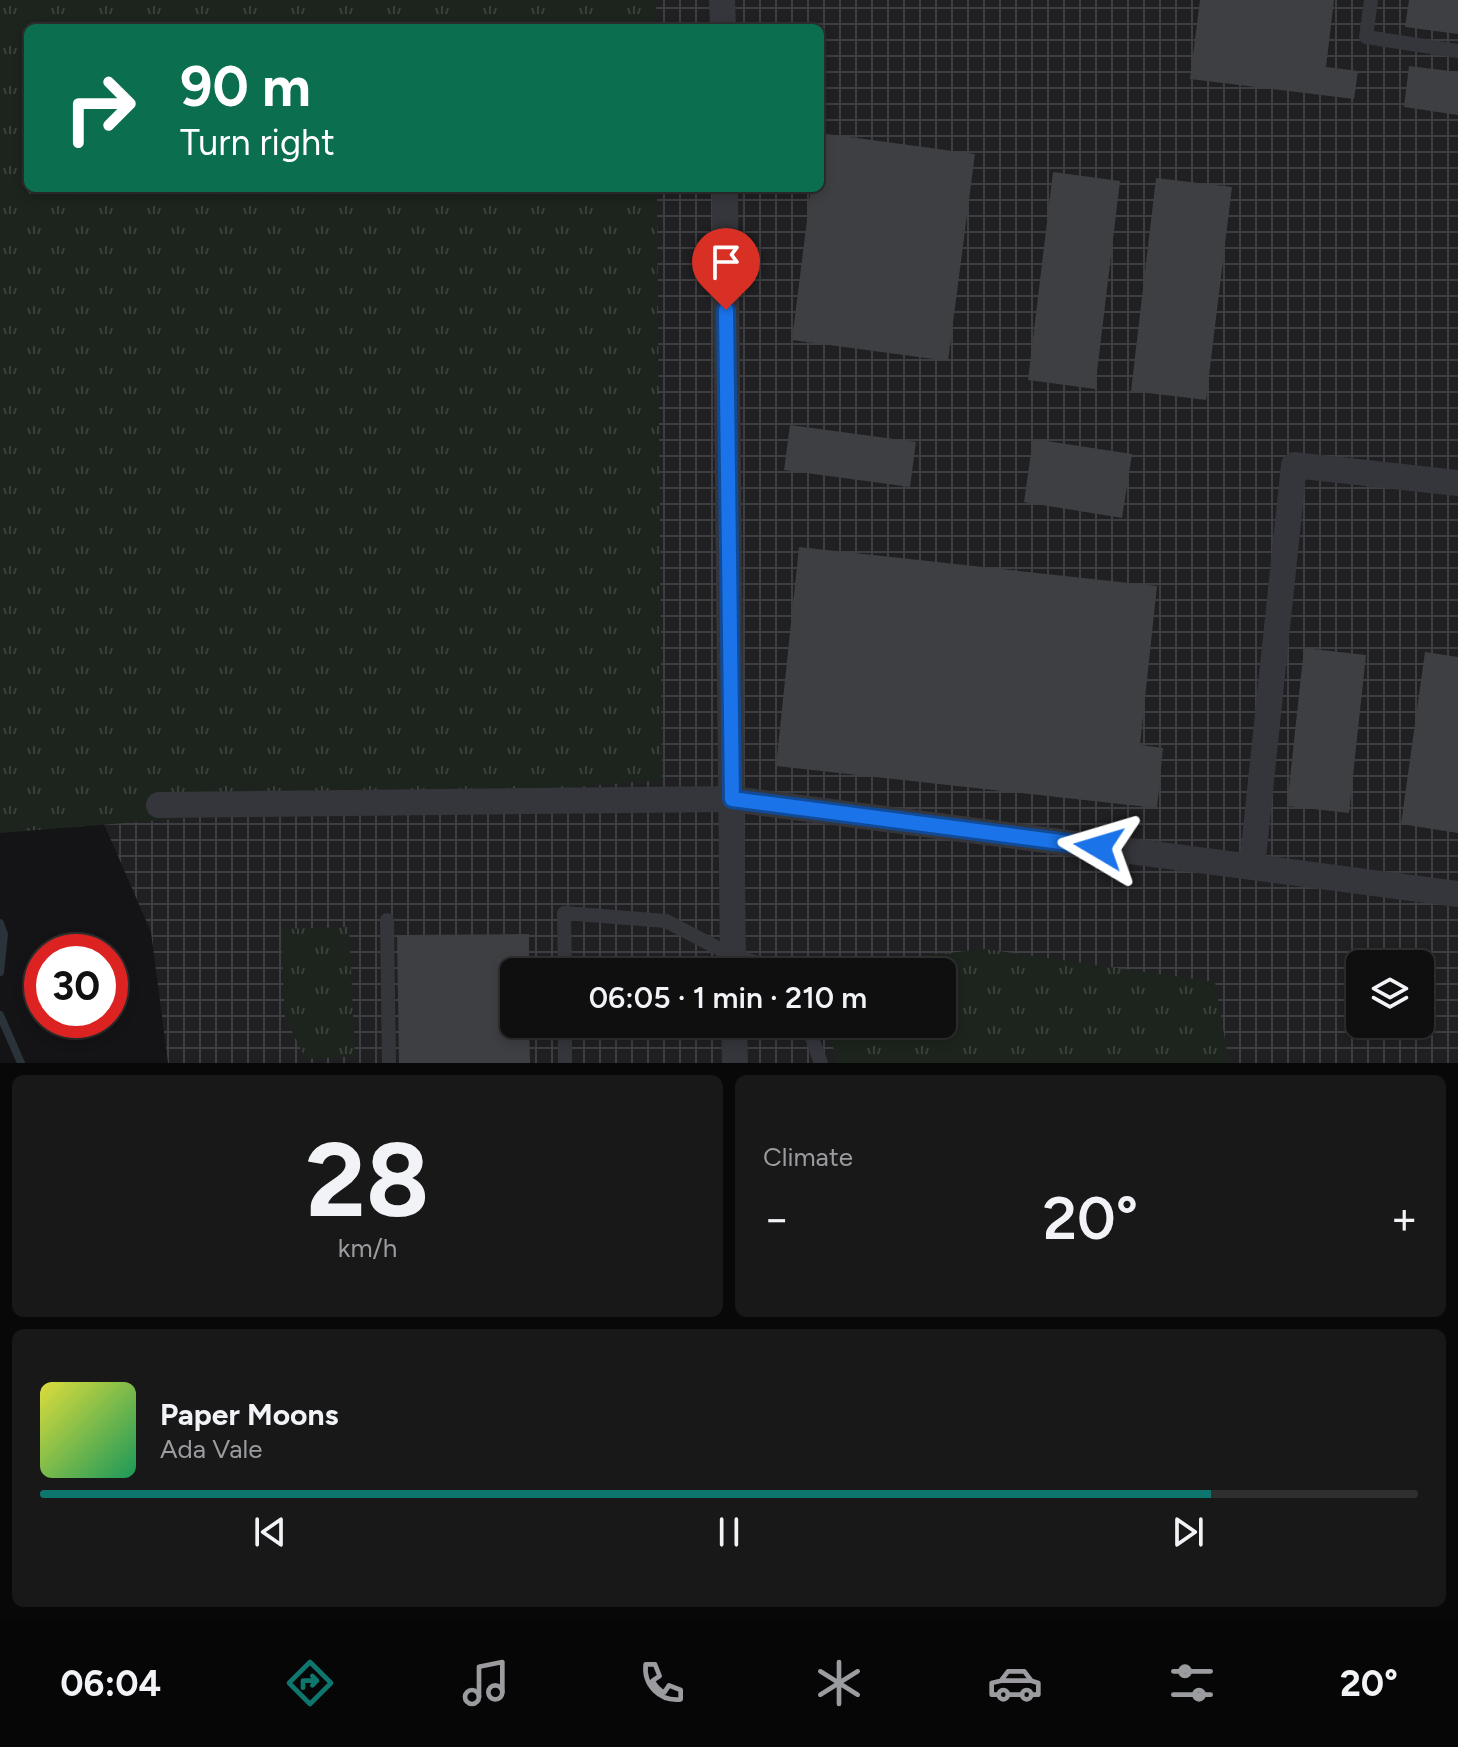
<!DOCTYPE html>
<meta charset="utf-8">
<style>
body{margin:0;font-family:Figtree,sans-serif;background:#181819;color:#f1f3f6;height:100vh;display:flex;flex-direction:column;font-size:30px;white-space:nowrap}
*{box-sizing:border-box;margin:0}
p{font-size:26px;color:#9b9c9f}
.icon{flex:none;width:44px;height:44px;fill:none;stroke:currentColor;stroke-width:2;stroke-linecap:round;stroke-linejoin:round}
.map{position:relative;height:1063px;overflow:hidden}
.panel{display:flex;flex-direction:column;gap:12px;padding:12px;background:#080809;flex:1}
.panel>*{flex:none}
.banner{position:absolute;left:24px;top:24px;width:800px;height:168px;border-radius:12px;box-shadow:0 4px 12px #0003,0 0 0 2px #2f2f30;background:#0b6e4f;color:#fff;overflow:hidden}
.fabs{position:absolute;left:1346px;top:950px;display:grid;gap:16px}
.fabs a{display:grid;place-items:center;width:88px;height:88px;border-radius:12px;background:#0f0f10;box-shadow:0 4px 12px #0003,0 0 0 2px #2f2f30;font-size:40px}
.speed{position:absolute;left:24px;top:934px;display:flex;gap:16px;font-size:40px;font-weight:700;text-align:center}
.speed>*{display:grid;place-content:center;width:104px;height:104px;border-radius:50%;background:#0f0f10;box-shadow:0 4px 12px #0003,0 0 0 2px #2f2f30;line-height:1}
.speed .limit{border:12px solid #d22;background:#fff;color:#111}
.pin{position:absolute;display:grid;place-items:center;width:68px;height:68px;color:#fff;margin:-82px -34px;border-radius:50% 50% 50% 0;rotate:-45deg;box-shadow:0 0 8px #0007}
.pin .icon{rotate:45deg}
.me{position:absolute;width:88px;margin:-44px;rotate:277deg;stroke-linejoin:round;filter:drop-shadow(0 0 6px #0008)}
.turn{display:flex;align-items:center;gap:28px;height:168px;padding:0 24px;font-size:36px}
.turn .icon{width:104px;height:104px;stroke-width:2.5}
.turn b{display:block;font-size:56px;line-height:68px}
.big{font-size:60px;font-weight:600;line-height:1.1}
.panel .tile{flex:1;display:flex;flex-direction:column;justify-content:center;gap:12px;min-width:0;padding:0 28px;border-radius:12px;background:#181819}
.panel .dial{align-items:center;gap:0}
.dial b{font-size:104px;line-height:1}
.song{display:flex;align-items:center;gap:24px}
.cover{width:96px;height:96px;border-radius:12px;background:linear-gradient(135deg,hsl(60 70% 55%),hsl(150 70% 35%))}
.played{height:8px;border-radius:4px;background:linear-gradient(90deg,#0f766e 85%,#2f2f30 85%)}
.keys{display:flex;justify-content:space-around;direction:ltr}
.heat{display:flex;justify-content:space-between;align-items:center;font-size:44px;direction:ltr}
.panel .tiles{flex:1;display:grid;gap:12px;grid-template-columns:1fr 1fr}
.tile:last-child{grid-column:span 2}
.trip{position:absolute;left:500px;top:958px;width:456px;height:80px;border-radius:12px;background:#0f0f10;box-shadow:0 4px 12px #0003,0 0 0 2px #2f2f30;font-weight:600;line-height:80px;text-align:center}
.dock{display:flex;height:128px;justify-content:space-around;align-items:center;background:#060606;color:#9b9c9f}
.dock .icon{width:56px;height:56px}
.dock .on{color:#0f766e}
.dock b{font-size:36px;color:#f1f3f6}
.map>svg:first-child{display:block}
</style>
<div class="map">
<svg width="1458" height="1063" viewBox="0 0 1458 1063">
<defs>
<pattern id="industrial-grid" width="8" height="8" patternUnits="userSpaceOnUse" patternTransform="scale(2)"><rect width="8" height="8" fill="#202023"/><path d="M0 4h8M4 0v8" fill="none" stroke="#3d3e41"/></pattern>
<pattern id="grass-tufts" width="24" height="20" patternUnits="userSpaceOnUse" patternTransform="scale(2)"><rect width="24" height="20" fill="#1c241d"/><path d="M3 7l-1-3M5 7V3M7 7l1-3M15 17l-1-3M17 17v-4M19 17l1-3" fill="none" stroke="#3a413c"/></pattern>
</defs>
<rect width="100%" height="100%" fill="#141416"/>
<path fill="url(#industrial-grid)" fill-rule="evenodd" d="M 0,0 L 1458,0 L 1458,1063 L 168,1063 L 151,932 L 0,585 ZM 28,28 L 820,28 L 820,188 L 28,188 ZM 1360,964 L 1420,964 L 1420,1024 L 1360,1024 ZM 514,972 L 942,972 L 942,1024 L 514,1024 Z"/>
<path fill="url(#grass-tufts)" d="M 0,0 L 656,0 L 656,28 L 28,28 L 28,188 L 657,188 L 662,780 L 0,833 Z
M 349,927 L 355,1056 L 306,1059 L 285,1018 L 281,929 Z
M 984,949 L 1215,982 L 1229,1063 L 837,1063 L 827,1024 L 942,1024 L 942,972 L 813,972 L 812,968 Z"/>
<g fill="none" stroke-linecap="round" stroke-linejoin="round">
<path stroke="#2a323a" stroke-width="8" d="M 0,923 L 4,934 L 0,972
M 0,1015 L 21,1063"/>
</g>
<path fill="#3e3f43" d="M 1200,0 L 1334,0 L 1326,67 L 1358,71 L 1354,99 L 1190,79 Z
M 1409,0 L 1458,0 L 1458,34 L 1405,27 Z
M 1409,66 L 1458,72 L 1458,115 L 1404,107 Z
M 820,133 L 975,154 L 948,361 L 792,340 L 811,188 L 820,188 Z
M 1053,172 L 1120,181 L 1095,389 L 1028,380 Z
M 1156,178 L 1232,187 L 1206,400 L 1131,391 Z
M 790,425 L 916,442 L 910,487 L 784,470 Z
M 1033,439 L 1132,454 L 1122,518 L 1024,502 Z
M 799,547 L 1157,586 L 1140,745 L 1163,748 L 1157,808 L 776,766 Z
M 1304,648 L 1366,655 L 1349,813 L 1287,806 Z
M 1425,652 L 1458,657 L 1458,833 L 1401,824 Z
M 529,934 L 529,972 L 514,972 L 514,1024 L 529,1024 L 530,1063 L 399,1063 L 397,935 Z"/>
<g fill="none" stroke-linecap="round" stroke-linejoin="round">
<path stroke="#35363b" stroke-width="14" d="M 1371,0 L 1366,37 L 1458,51
M 387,920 L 389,1063
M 565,972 L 564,913 L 666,921 L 733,956 L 792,972
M 565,1024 L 565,1063
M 807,1024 L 821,1063"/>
<path stroke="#35363b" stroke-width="26" d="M 722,0 L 723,28
M 725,188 L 733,972
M 159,805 L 732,799 L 1458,894
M 1252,867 L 1294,465 L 1458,483
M 734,1024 L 735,1063"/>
</g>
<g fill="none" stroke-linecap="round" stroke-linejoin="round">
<g stroke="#114b97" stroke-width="20">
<path id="route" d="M 726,310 L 732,799 L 1099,847"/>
</g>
<use href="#route" stroke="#1a73e8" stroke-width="14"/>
</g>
</svg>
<div class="fabs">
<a><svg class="icon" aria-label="layers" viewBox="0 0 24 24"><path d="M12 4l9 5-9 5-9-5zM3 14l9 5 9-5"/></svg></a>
</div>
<div class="speed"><div class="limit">30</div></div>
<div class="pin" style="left:726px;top:310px;background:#d93025"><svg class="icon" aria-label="arrive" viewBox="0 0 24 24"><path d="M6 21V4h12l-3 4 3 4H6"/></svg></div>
<svg class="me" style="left:1099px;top:847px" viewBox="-20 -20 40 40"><path d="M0-17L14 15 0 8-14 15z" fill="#1a73e8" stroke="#fff" stroke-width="4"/></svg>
<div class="trip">06:05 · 1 min · 210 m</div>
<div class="banner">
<div class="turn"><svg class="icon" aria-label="right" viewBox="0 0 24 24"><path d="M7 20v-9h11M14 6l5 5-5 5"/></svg><div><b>90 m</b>Turn right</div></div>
</div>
</div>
<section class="panel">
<div class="tiles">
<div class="tile dial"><b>28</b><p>km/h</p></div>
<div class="tile"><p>Climate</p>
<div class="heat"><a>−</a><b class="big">20°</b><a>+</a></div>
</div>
<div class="tile">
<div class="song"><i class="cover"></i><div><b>Paper Moons</b><p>Ada Vale</p></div></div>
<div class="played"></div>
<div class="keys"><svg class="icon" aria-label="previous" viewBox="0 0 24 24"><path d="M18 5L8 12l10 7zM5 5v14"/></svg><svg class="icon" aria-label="pause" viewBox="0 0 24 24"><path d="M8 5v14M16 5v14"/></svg><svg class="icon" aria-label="next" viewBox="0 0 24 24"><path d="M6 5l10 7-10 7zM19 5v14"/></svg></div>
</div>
</div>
</section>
<nav class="dock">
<b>06:04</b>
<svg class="icon on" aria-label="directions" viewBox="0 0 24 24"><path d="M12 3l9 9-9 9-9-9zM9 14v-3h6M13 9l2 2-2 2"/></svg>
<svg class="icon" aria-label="music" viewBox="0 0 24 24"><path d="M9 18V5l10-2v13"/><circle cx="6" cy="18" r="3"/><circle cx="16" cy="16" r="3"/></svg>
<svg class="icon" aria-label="phone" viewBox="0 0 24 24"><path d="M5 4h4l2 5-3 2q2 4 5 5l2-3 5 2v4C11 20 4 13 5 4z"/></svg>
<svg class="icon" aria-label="climate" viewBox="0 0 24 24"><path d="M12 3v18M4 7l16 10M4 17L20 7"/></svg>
<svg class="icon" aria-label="car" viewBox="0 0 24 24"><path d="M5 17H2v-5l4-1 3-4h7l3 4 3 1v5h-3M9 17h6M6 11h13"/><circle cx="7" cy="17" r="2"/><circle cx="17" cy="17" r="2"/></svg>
<svg class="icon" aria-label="filters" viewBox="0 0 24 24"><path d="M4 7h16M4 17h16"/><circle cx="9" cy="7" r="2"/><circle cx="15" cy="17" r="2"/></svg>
<b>20°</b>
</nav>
